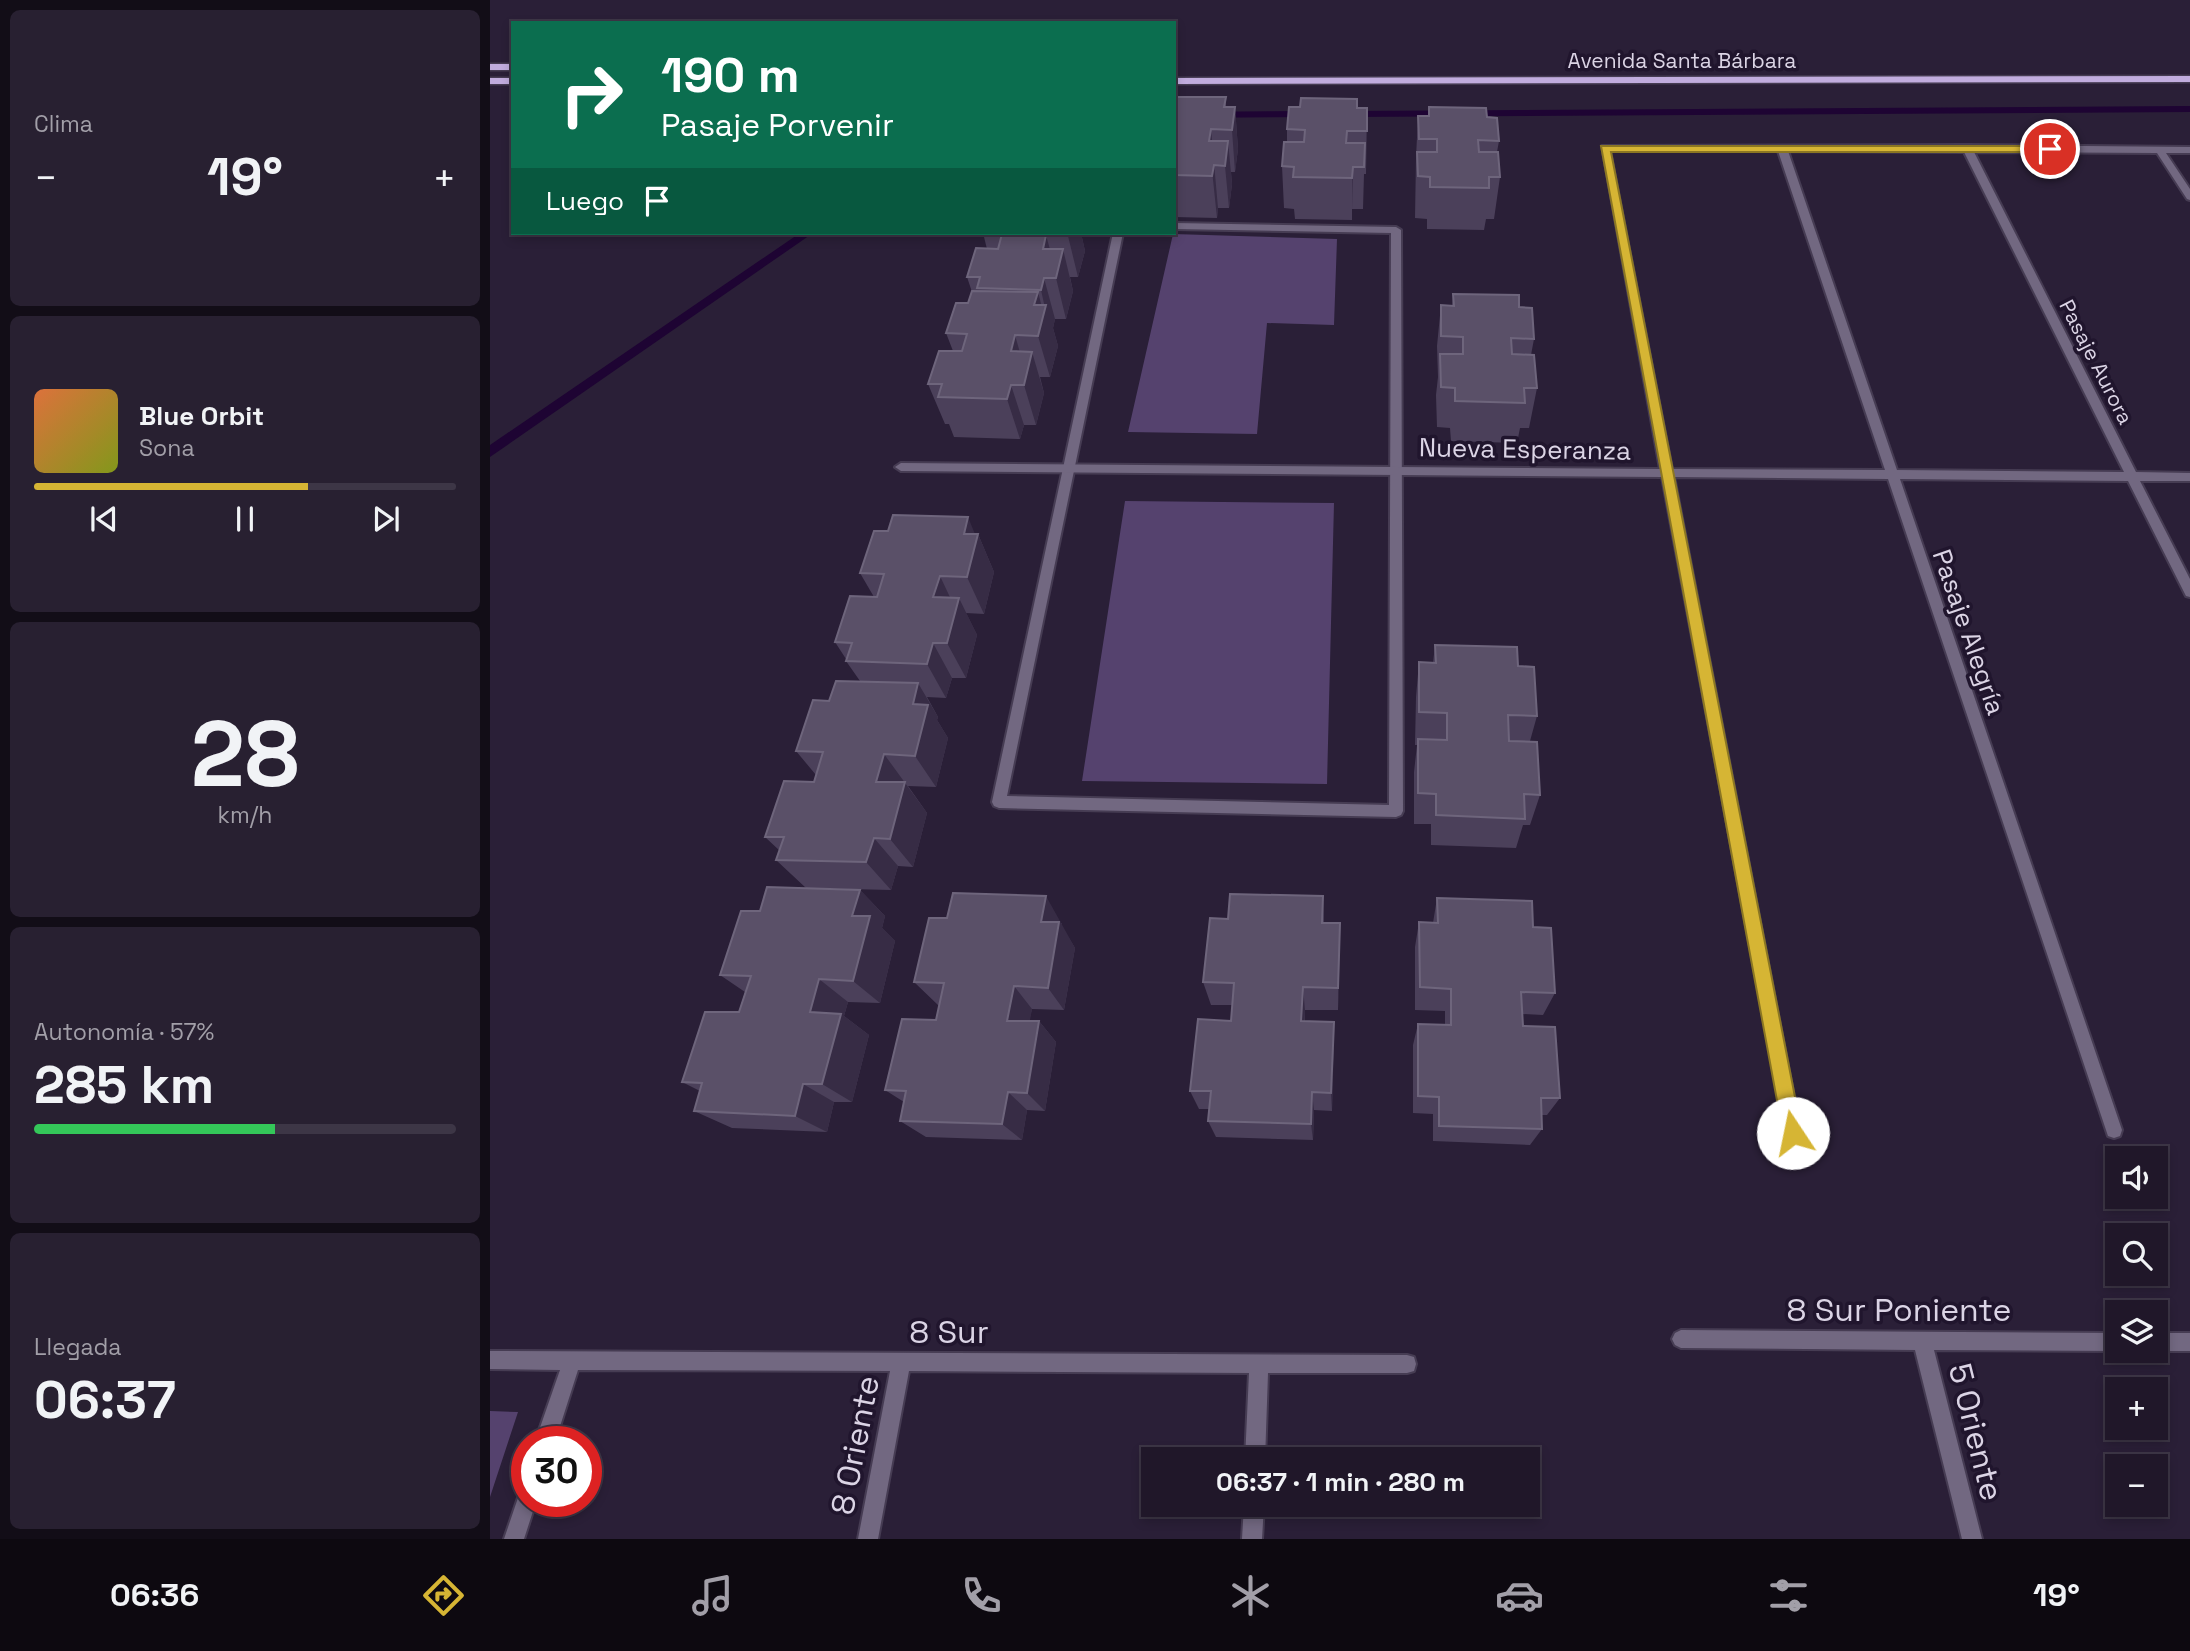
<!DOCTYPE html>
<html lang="es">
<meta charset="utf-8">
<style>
body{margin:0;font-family:"Space Grotesk",sans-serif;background:#282031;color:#f1f3f6;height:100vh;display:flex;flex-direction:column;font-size:26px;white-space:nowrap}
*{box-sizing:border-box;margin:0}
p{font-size:23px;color:#a29fa8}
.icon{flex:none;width:38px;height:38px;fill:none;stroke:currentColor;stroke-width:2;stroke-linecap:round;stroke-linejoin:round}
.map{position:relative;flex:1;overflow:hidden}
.sheet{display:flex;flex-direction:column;gap:10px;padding:10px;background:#120d17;width:490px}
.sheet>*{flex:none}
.guide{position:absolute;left:21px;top:21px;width:665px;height:214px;border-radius:0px;box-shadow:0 4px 10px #0003,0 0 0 2px #3d3646;background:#0b6e4f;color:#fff;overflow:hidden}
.buttons{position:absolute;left:1615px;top:1146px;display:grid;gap:14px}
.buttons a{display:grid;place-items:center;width:63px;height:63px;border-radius:0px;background:#201729;box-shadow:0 4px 10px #0003,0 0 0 2px #3d3646;font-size:35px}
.speed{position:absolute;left:21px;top:1426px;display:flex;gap:14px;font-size:35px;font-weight:700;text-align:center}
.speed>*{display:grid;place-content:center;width:91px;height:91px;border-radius:50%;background:#201729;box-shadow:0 4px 10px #0003,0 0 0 2px #3d3646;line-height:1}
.speed .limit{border:10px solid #d22;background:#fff;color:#111}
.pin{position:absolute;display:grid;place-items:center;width:60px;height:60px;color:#fff;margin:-30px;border:4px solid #fff;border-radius:50%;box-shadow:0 2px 7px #0007}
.me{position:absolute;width:77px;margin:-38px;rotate:349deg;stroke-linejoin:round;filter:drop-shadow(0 0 5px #0008)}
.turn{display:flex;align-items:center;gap:24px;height:147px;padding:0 35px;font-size:32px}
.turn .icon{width:91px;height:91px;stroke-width:2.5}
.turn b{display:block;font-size:49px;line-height:60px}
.then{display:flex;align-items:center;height:66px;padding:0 35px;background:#0003;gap:14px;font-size:26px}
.big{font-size:52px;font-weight:800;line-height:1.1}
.sheet .card{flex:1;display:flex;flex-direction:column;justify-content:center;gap:10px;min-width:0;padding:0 24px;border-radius:10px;background:#282031}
.sheet .dial{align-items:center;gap:0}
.dial b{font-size:91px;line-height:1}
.song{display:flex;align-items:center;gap:21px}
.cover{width:84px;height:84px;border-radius:10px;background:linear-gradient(135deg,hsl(20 70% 55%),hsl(70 70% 35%))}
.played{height:7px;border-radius:4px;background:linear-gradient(90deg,#d6b534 65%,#3d3646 65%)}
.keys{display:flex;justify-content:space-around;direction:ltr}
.heat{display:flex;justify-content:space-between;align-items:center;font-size:38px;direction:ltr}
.charge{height:10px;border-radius:5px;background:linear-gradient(90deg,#34c759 57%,#3d3646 0)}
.trip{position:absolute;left:651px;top:1447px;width:399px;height:70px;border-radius:0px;background:#201729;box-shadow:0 4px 10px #0003,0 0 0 2px #3d3646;font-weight:800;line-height:70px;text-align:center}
.dock{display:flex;height:112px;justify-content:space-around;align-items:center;background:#0d0910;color:#a29fa8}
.dock .icon{width:49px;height:49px}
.dock .on{color:#d6b534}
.dock b{font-size:32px;color:#f1f3f6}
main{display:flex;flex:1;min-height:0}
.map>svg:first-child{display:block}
</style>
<main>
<section class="sheet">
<div class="card"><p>Clima</p>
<div class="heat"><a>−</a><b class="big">19°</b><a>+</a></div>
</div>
<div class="card">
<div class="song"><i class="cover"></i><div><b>Blue Orbit</b><p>Sona</p></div></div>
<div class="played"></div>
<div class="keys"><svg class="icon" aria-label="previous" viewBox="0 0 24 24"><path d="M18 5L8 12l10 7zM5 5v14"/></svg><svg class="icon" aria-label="pause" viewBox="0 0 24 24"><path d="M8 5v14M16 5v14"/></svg><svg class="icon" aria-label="next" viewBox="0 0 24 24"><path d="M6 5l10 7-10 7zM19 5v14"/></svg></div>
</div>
<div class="card dial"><b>28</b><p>km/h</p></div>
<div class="card"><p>Autonomía · 57%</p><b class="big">285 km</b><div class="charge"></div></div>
<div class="card"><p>Llegada</p><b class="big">06:37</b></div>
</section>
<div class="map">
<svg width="1700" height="1539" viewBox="0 0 1700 1539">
<rect width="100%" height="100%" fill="#2a1f37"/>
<path fill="#55426e" d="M 683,234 L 847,239 L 844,325 L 777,323 L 767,434 L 638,432 Z
M 635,501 L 844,503 L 837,784 L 592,781 Z
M 0,1411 L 28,1412 L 0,1497 Z"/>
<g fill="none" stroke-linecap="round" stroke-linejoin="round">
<path fill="#1e0433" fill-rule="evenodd" d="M 1700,106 L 1700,112 L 858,117 L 853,114 L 858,111 Z
M 684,112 L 818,111 L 823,114 L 818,117 L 684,118 Z
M 310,233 L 323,233 L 0,457 L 0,445 Z"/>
<g stroke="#463c53" stroke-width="4">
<path id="lane" d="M 684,223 L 906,227 L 911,230 L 913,811 L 911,815 L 906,817 L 509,808 L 504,806 L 502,802 L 623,233 L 633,233 L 517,796 L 899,805 L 901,233 L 684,229 Z"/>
</g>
<g stroke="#463c53" stroke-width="4">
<path id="street" d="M 1477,145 L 1700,147 L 1700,153 L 1676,153 L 1700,189 L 1700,200 L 1697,199 L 1667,153 L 1484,152 L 1646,472 L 1700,473 L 1700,481 L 1650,481 L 1700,579 L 1700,597 L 1696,596 L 1638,481 L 1410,479 L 1632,1130 L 1630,1136 L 1624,1138 L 1618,1136 L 1616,1130 L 1398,479 L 1184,477 L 1311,1133 L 1309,1139 L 1303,1141 L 1297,1139 L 1295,1133 L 1172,477 L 411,471 L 405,467 L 411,463 L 1170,469 L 1112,146 ZM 1120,151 L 1288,151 L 1395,470 L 1182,469 ZM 1298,151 L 1474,152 L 1634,472 L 1407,470 Z
M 1191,1330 L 1628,1333 L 1628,1351 L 1444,1350 L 1492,1539 L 1472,1539 L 1425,1350 L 1191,1348 L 1185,1345 L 1182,1339 L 1185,1333 Z
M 1666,1333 L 1700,1333 L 1700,1351 L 1666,1351 Z
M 0,1351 L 917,1355 L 924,1357 L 926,1364 L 924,1371 L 917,1373 L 778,1373 L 775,1460 L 755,1460 L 759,1373 L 419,1371 L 388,1539 L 368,1539 L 400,1371 L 88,1370 L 65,1442 L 45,1442 L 70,1370 L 0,1369 Z
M 37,1489 L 37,1502 L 46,1502 L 34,1539 L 14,1539 L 30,1492 Z
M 754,1505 L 774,1505 L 772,1539 L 752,1539 Z"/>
</g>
<g stroke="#463c53" stroke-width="3">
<path id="primary" d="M 0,64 L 23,64 L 23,70 L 0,70 Z
M 1700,76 L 1700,82 L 684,84 L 684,78 Z
M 0,78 L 23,78 L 23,84 L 0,84 Z"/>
</g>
<use href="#lane" fill="#726881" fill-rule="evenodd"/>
<use href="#street" fill="#726881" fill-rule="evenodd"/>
<use href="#primary" fill="#c1acde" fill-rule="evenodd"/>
</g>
<path fill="#4b405a" d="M 684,97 L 736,97 L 736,107 L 745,107 L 748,149 L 745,172 L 741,172 L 742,184 L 739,208 L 728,208 L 727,218 L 684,217 Z
M 867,99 L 867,108 L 877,108 L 876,174 L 874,174 L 873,209 L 862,209 L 862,220 L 805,219 L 804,209 L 794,208 L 792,166 L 797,142 L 797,129 L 810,107 Z
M 928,116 L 997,117 L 1009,141 L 1007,152 L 1010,177 L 1004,219 L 996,219 L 994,230 L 937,229 L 937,219 L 925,218 L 926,158 Z
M 493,233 L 591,233 L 595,251 L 588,277 L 580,277 L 583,291 L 576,319 L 565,319 L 563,328 L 568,346 L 560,377 L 550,377 L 554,393 L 546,425 L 534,425 L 530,439 L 464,437 L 459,424 L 455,424 L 438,384 L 463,351 L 456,333 L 478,303 L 482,292 L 477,277 L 497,249 Z
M 963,294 L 1029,307 L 1044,339 L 1041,355 L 1047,388 L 1039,428 L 1030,428 L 1027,443 L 961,441 L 960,428 L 947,427 L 946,395 L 948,377 L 947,346 L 951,305 L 962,305 Z
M 486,534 L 488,534 L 504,572 L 494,614 L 476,613 L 487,635 L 476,678 L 462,678 L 456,698 L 437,697 L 448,717 L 447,720 L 458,738 L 446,787 L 418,786 L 437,813 L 423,867 L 408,866 L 401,890 L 316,888 L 286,860 L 290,851 L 275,837 L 324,782 L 326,775 L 306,751 L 339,701 L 370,681 L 356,661 L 356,659 L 345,642 L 384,597 L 370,573 Z
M 945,645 L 1028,666 L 1047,716 L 1040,741 L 1050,795 L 1040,825 L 1033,825 L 1026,848 L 941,845 L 941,824 L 924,824 L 924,772 L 927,745 L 925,745 L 926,697 L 929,662 L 943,663 Z
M 370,890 L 395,916 L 392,928 L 405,941 L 390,1003 L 358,1002 L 354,1016 L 379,1035 L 362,1102 L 344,1102 L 337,1132 L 242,1128 L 204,1111 L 210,1091 L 192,1082 L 249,1012 L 255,992 L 230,975 L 270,911 Z
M 833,896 L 834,923 L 850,923 L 848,1010 L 815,1010 L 815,1021 L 844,1022 L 842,1111 L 824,1110 L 823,1140 L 726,1137 L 718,1121 L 719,1109 L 709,1109 L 700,1091 L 741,1021 L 742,1005 L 721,1005 L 713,982 L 738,919 Z
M 947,898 L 1043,927 L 1065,993 L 1053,1015 L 1032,1014 L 1033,1026 L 1070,1098 L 1057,1115 L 1052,1115 L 1052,1129 L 1040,1145 L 943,1141 L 943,1114 L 923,1113 L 923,1045 L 928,1024 L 955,1025 L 955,1011 L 925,1010 L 925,947 L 929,922 L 943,923 Z
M 572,923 L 571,925 L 585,948 L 574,1010 L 542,1009 L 539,1021 L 549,1021 L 566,1042 L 555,1111 L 537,1110 L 532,1140 L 436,1137 L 410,1121 L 414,1102 L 395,1090 L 446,1020 L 449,1005 L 448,1005 L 424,982 Z"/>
<path fill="#372c45" d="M 745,107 L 748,149 L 745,172 L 742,130 Z
M 721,129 L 728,208 L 727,218 L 719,141 Z
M 738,141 L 742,184 L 739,208 L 735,166 Z
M 863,167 L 862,209 L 862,220 L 862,178 Z
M 579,233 L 591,233 L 595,251 L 588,277 L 578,236 Z
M 556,235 L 567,275 L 573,249 L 583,291 L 576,319 L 566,278 L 553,249 Z
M 554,278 L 565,319 L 563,328 L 568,346 L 560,377 L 548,336 L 544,305 L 548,292 L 554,315 L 555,308 L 551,290 Z
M 525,335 L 536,374 L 542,352 L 554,393 L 546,425 L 534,385 L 521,351 Z
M 521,385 L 534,425 L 530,439 L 517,399 Z
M 478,517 L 487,539 L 488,534 L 504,572 L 494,614 L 477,577 L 474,534 Z
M 450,576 L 466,610 L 469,598 L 487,635 L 476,678 L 457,643 L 443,597 Z
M 443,643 L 462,678 L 456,698 L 437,664 Z
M 428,683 L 448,717 L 447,720 L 458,738 L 446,787 L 425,756 L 423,704 Z
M 394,754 L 437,813 L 423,867 L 400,839 L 386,782 Z
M 384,838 L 408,866 L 401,890 L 376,862 Z
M 370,890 L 395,916 L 392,928 L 405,941 L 390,1003 L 363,981 L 362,916 Z
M 556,896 L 585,948 L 574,1010 L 558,988 L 551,922 Z
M 850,923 L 850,949 L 848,1010 L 848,988 Z
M 329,979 L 358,1002 L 354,1016 L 379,1035 L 362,1102 L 332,1084 L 320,1012 Z
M 524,986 L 542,1009 L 536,1042 L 517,1021 Z
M 813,987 L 815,1010 L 814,1042 L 811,1021 Z
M 549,1021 L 566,1042 L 555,1111 L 537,1093 Z
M 844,1022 L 844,1043 L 842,1111 L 841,1093 Z
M 313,1084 L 344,1102 L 337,1132 L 305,1116 Z
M 518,1092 L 537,1110 L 532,1140 L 512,1124 Z
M 822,1092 L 824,1110 L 823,1140 L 821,1124 Z"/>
<path fill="#5a5068" stroke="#6e657c" stroke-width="2" d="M 684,97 L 736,97 L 734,107 L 745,107 L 742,130 L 721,129 L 719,141 L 738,141 L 735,166 L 724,165 L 722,176 L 684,175 Z
M 811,98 L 867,99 L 867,108 L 877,108 L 877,131 L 857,131 L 856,143 L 875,143 L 874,167 L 863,167 L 862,178 L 803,177 L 804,167 L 792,166 L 794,142 L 814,142 L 815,130 L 797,129 L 799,107 L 810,107 Z
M 939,107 L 996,108 L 997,117 L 1007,118 L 1009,141 L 988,140 L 989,152 L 1008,152 L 1010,177 L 999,177 L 999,188 L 940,187 L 940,177 L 928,176 L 927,152 L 947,152 L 947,139 L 929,139 L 928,116 L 939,116 Z
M 493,233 L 579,233 L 578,236 L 556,235 L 553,249 L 573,249 L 566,278 L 554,278 L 551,290 L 487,288 L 490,277 L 477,277 L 486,248 L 508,249 L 512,234 Z
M 482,291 L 548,292 L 544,305 L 556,305 L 548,336 L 525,335 L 521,351 L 542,352 L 534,385 L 521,385 L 517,399 L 448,397 L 452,384 L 438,384 L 449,351 L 472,351 L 477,334 L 456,333 L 466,303 L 478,303 Z
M 963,294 L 1029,295 L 1029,307 L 1042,308 L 1044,339 L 1021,338 L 1022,354 L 1044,355 L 1047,388 L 1034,388 L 1035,403 L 965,401 L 965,388 L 951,387 L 950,354 L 973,354 L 973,337 L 951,336 L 951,305 L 964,306 Z
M 403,515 L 478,517 L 474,534 L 488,534 L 477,577 L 450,576 L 443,597 L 469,598 L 457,643 L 443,643 L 437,664 L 356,661 L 362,643 L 345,642 L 360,596 L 387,597 L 394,574 L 370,573 L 384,531 L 398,531 Z
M 945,645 L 1027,647 L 1028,666 L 1044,667 L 1047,716 L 1018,715 L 1019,741 L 1047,742 L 1050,795 L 1034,794 L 1035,819 L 946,815 L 946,794 L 928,793 L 928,739 L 957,740 L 957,713 L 929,712 L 929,662 L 946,663 Z
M 346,681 L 428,683 L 423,704 L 438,705 L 425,756 L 394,754 L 386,782 L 415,782 L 400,839 L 384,838 L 376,862 L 286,860 L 294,837 L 275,837 L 294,781 L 324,782 L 333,752 L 306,751 L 323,700 L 339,701 Z
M 277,887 L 370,890 L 362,916 L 380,916 L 363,981 L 329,979 L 320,1012 L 351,1014 L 332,1084 L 313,1084 L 305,1116 L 204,1111 L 212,1083 L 192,1082 L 215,1012 L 249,1012 L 261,976 L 230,975 L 251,911 L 270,911 Z
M 463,893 L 556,896 L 551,922 L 569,922 L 558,988 L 524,986 L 517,1021 L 549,1021 L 537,1093 L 518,1092 L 512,1124 L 410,1121 L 416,1091 L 395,1090 L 412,1019 L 446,1020 L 454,983 L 424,982 L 439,918 L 457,918 Z
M 740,894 L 833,896 L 832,923 L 850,923 L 848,988 L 813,987 L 811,1021 L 844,1022 L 841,1093 L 822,1092 L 821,1124 L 718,1121 L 721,1091 L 700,1091 L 708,1019 L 741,1021 L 744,983 L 713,982 L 720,918 L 738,919 Z
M 947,898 L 1042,901 L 1043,927 L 1061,928 L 1065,993 L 1031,992 L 1033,1026 L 1065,1027 L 1070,1098 L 1051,1098 L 1052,1129 L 949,1126 L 949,1097 L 928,1096 L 928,1024 L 961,1025 L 961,989 L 930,987 L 929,922 L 948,923 Z"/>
<path fill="#d6b534" stroke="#8b7622" stroke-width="2" d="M 1111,146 L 1560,146 L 1565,149 L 1560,152 L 1121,152 L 1312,1133 L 1310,1140 L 1303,1143 L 1296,1140 L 1293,1133 Z"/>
<g text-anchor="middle" stroke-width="7" stroke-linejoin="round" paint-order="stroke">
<g font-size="21" fill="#dbd4e5" stroke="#20152d">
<text x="1192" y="68">Avenida Santa Bárbara</text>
<text transform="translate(1606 362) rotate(63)" y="7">Pasaje Aurora</text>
</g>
<g font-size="26" fill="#dbd4e5" stroke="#20152d">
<text transform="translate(1035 449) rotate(1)" y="9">Nueva Esperanza</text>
<text transform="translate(1479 632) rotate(71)" y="9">Pasaje Alegría</text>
</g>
<g font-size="32" fill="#dbd4e5" stroke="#20152d">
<text x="1409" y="1321">8 Sur Poniente</text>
<text x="459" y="1343">8 Sur</text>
<text transform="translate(1486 1432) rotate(76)" y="11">5 Oriente</text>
<text transform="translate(365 1445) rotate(-79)" y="11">8 Oriente</text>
</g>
</g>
</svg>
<div class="buttons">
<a><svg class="icon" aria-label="sound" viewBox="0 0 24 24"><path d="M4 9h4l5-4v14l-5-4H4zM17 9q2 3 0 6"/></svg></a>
<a><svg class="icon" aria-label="search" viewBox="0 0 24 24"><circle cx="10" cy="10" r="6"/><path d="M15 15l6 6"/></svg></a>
<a><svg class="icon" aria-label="layers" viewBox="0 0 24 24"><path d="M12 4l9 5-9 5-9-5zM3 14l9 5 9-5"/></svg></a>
<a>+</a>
<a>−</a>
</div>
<div class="speed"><div class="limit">30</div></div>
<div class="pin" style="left:1560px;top:149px;background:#d93025"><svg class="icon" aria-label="arrive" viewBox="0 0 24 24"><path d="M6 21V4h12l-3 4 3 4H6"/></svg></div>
<svg class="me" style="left:1303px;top:1133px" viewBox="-20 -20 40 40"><circle r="19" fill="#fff"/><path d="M0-13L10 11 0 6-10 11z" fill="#d6b534"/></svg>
<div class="trip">06:37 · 1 min · 280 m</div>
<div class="guide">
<div class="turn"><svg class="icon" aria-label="right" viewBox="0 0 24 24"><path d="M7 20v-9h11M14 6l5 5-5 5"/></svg><div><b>190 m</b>Pasaje Porvenir</div></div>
<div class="then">Luego<svg class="icon" aria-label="arrive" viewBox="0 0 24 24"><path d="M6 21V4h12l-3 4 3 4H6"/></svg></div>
</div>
</div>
</main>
<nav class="dock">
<b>06:36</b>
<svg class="icon on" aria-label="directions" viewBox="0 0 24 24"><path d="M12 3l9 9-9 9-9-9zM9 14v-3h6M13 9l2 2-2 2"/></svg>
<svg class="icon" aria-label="music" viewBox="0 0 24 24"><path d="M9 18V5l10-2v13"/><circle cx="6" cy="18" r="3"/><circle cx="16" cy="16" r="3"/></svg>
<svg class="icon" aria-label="phone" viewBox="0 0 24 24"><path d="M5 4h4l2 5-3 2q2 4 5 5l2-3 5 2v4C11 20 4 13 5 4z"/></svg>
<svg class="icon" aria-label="climate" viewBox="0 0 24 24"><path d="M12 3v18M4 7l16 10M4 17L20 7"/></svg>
<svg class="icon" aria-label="car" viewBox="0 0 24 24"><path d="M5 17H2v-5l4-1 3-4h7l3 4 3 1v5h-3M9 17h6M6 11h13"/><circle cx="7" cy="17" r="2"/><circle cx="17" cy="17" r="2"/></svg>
<svg class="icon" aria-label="filters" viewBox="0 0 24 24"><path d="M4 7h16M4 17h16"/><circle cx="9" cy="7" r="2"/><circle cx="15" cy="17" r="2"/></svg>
<b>19°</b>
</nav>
